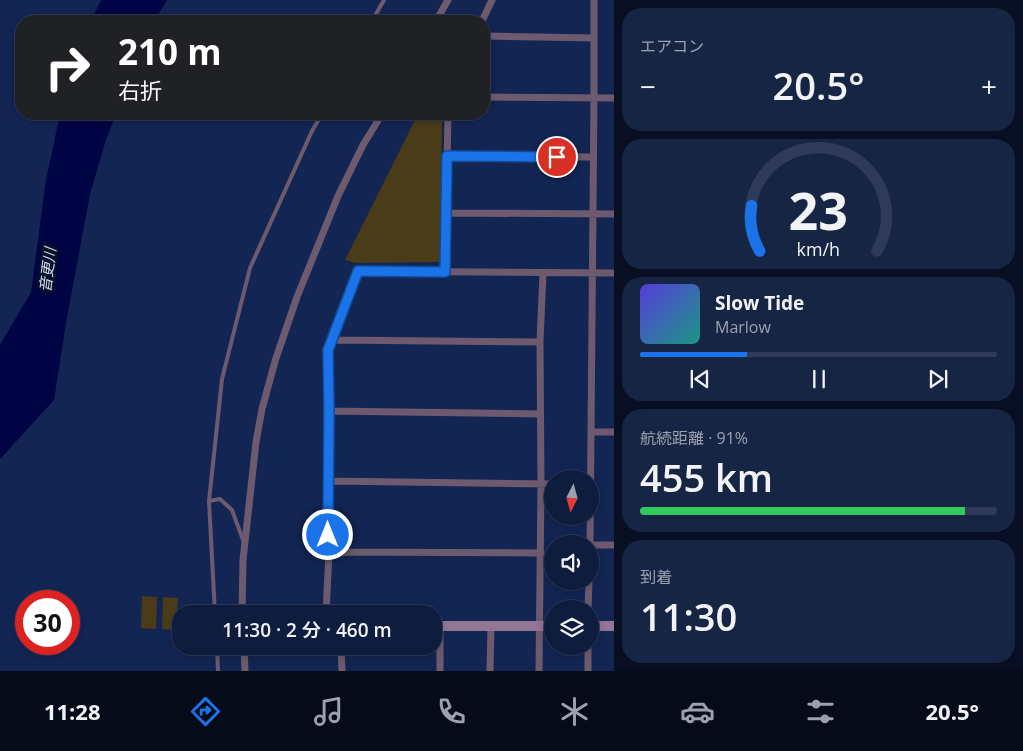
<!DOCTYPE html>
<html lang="ja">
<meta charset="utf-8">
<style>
body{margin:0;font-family:"Open Sans","Noto Sans JP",sans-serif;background:#172545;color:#f1f3f6;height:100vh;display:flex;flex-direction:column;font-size:19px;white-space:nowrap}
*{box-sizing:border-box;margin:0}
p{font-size:16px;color:#9ba1b0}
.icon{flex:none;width:28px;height:28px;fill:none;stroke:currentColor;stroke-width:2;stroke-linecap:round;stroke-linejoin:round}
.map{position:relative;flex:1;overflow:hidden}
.details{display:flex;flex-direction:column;gap:8px;padding:8px;background:#080f22;width:409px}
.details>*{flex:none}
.banner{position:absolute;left:15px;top:15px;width:475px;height:105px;border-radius:20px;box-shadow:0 2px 8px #0003,0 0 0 1px #2e3a58;background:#202124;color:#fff;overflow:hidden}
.needle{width:32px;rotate:186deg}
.controls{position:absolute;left:544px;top:470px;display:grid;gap:10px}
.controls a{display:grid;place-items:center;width:55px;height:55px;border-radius:50%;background:#0e1c3e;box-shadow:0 2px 8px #0003,0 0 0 1px #2e3a58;font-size:25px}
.speed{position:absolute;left:15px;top:590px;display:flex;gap:10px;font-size:25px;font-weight:700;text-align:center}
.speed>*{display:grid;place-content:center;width:65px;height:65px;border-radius:50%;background:#0e1c3e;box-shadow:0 2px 8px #0003,0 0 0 1px #2e3a58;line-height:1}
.speed .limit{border:8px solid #d22;background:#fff;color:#111}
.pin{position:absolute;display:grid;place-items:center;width:42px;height:42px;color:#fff;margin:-21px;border:2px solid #fff;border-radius:50%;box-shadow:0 1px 5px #0007}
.me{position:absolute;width:55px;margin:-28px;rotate:0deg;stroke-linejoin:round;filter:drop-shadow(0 0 4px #0008)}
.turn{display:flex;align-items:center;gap:18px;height:105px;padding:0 20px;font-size:22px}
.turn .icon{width:65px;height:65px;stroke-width:2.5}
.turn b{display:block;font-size:35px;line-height:42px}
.big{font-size:38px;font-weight:600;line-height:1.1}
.details .card{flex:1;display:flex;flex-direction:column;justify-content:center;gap:8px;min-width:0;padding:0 18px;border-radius:20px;background:#172545}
.details .dial{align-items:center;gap:0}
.dial svg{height:130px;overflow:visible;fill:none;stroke:#2e3a58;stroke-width:7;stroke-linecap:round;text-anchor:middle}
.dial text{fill:#f1f3f6;stroke:none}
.song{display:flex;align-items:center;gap:15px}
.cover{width:60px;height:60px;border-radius:8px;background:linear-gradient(135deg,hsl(250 70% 55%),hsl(170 70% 35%))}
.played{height:5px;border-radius:2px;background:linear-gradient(90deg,#1a73e8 30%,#2e3a58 30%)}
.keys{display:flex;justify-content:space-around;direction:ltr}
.heat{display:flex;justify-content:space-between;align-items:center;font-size:28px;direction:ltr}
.charge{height:8px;border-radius:4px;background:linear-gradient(90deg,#34c759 91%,#2e3a58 0)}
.trip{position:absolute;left:172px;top:605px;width:270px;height:50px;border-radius:20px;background:#0e1c3e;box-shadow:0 2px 8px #0003,0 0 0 1px #2e3a58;font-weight:600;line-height:50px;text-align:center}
.menu{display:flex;height:80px;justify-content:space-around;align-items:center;background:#060b19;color:#9ba1b0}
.menu .icon{width:35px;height:35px}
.menu .selected{color:#1a73e8}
.menu b{font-size:22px;color:#f1f3f6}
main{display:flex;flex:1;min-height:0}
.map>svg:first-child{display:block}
</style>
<main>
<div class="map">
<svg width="615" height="671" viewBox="0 0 615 671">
<rect width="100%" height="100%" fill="#132553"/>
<path fill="#4a3b19" d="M 418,114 L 442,114 L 441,262 L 355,263 L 345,260 Z
M 142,596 L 157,597 L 156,629 L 141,628 Z
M 163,597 L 178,598 L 176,630 L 162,629 Z"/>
<path fill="#010444" d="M 101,0 L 167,0 L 154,21 L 91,21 Z
M 60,114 L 116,114 L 105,143 L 90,194 L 66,323 L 54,400 L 0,459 L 0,345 L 31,292 L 46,180 Z"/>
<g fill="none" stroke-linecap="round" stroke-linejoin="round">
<path stroke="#6d5a6e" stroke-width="4" d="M 372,21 L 384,0
M 209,501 L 222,379 L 250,268 L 312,131 L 322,114
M 215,614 L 209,501 L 220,499 L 232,510 L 243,540
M 217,646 L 218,671"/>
<path stroke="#6d5a6e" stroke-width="7" d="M 436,21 L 448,0
M 482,21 L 492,0
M 484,36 L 594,38
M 484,97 L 615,98
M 447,156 L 593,157
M 447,213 L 615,214
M 445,272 L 448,114
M 332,340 L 540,342
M 329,411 L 540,414
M 592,432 L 615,432
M 328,481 L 552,484
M 590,544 L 594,97 L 594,0
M 590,545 L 615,545
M 329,552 L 541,553
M 588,609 L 589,581
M 242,614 L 243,560 L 256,442 L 262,409 L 276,358 L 297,297 L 338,196 L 363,145 L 382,114
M 326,614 L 329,552 L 329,411 L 328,350 L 358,271 L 615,273
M 244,646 L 245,671
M 341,646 L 342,671
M 440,671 L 440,626
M 490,671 L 491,626
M 539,671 L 541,484 L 540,342 L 543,273
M 588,671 L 588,646"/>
<path stroke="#937595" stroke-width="10" d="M 434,626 L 552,626
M 590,626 L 615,626"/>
</g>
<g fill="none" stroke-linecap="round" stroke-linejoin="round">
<g stroke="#114b97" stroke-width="12">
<path id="route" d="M 328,535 L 329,411 L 328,350 L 358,271 L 445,272 L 447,156 L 557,157"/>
</g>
<use href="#route" stroke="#1a73e8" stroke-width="9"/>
</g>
<g text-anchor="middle" stroke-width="5" stroke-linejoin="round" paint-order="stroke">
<g font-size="15" font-style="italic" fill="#d1ddf4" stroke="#081125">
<text transform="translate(48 270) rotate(-83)" y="5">音更川</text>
</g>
</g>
</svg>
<div class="controls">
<a><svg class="needle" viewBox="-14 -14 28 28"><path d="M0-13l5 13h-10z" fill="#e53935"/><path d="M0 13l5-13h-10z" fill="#9ba1b0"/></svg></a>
<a><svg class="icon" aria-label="sound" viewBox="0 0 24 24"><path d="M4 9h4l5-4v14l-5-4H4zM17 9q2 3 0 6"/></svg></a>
<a><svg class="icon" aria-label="layers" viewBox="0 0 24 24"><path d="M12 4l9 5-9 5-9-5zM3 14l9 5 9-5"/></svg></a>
</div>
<div class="speed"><div class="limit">30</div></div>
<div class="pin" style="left:557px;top:157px;background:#d93025"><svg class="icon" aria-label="arrive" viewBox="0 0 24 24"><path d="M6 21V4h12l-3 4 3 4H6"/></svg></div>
<svg class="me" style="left:328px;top:535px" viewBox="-20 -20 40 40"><circle r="17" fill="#1a73e8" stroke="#fff" stroke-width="3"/><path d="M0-11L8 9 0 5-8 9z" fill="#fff"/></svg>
<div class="trip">11:30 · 2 分 · 460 m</div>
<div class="banner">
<div class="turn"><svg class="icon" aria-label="right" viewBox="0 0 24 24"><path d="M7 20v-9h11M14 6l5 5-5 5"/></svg><div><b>210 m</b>右折</div></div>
</div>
</div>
<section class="details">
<div class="card"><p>エアコン</p>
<div class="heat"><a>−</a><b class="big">20.5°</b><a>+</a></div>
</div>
<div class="card dial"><svg viewBox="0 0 100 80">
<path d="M14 69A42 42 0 1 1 86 69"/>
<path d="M14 69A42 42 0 0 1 9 41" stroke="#1a73e8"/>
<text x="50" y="56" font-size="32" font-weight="700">23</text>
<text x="50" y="72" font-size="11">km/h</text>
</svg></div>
<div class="card">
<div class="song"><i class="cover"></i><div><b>Slow Tide</b><p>Marlow</p></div></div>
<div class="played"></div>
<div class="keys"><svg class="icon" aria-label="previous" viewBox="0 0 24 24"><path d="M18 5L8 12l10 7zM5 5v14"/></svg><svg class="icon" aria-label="pause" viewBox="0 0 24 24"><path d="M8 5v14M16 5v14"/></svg><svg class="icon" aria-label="next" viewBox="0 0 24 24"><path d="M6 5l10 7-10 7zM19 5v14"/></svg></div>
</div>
<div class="card"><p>航続距離 · 91%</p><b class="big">455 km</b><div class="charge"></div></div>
<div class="card"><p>到着</p><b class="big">11:30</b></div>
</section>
</main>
<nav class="menu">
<b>11:28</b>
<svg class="icon selected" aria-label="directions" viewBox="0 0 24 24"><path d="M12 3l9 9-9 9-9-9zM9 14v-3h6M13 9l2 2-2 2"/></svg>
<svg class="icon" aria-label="music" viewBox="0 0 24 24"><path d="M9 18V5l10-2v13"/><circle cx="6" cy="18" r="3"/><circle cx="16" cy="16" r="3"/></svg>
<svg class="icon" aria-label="phone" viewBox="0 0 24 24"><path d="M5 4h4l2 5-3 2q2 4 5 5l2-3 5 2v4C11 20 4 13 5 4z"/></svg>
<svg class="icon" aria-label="climate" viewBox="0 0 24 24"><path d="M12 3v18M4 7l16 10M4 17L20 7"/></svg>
<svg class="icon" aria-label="car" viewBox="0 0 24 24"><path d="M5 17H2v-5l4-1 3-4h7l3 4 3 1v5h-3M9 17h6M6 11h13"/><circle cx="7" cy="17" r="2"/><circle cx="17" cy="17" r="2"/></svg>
<svg class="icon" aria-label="filters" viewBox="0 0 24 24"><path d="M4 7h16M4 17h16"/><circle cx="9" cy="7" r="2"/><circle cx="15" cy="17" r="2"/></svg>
<b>20.5°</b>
</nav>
